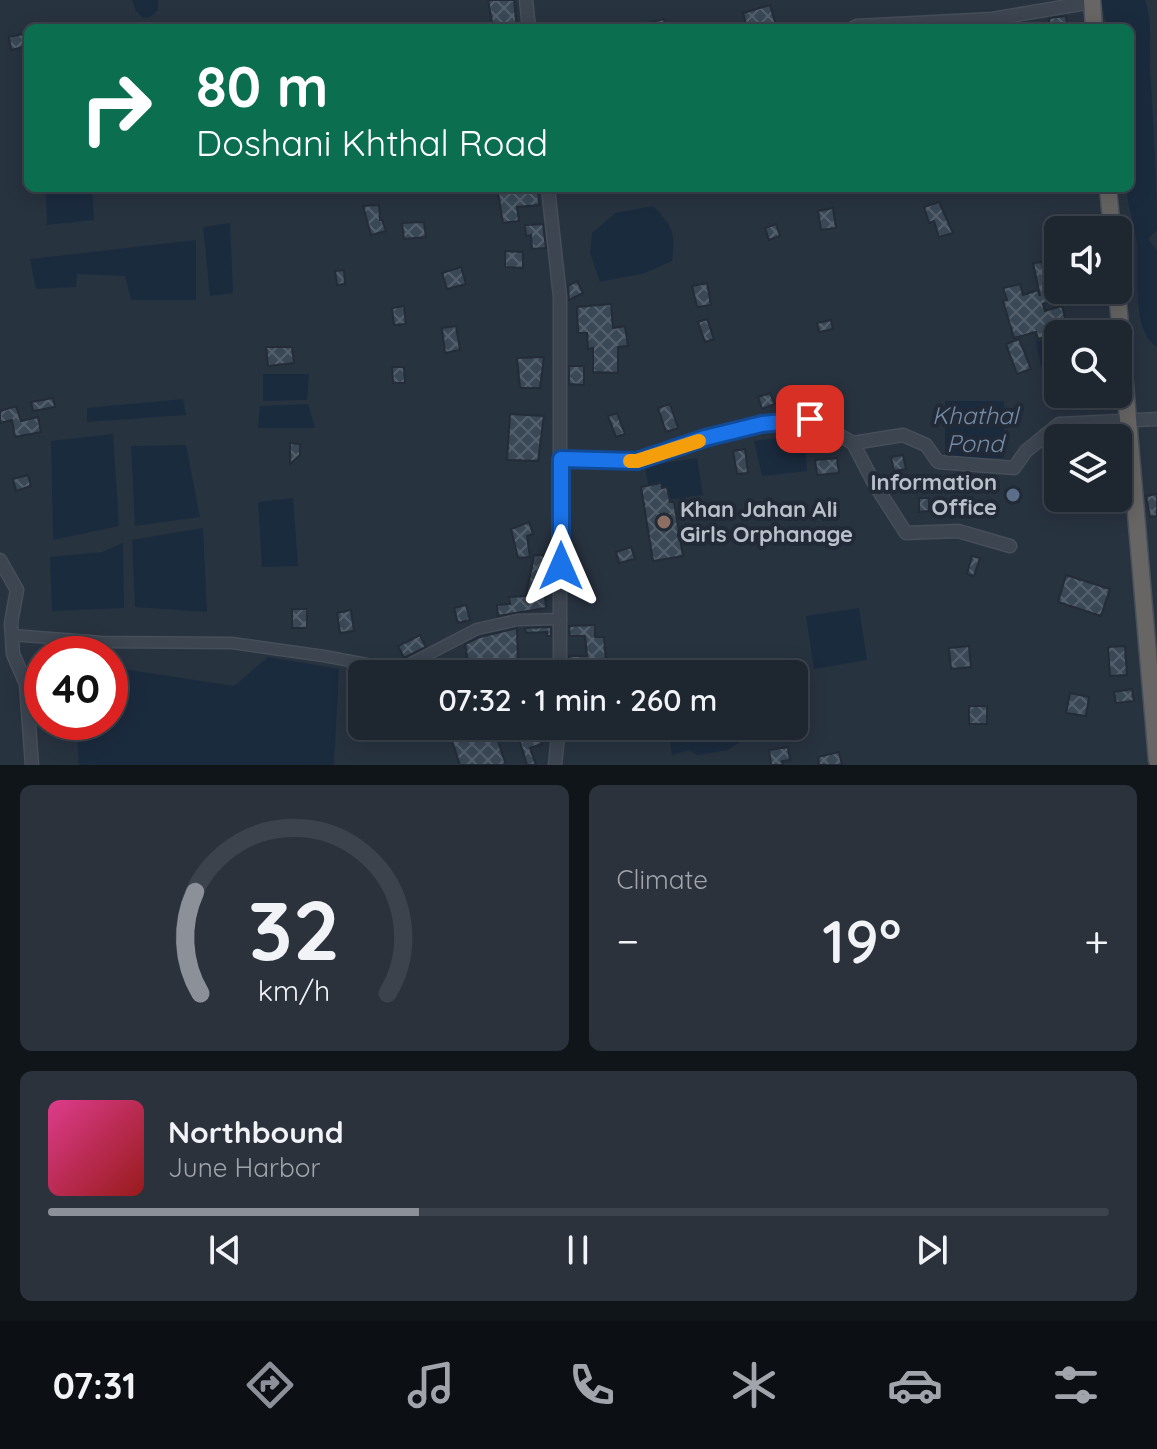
<!DOCTYPE html>
<meta charset="utf-8">
<style>
body{margin:0;font-family:Quicksand,sans-serif;background:#2b323c;color:#f1f3f6;height:100vh;display:flex;flex-direction:column;font-size:30px;white-space:nowrap}
*{box-sizing:border-box;margin:0}
p{font-size:26px;color:#a1a5ab}
.icon{flex:none;width:44px;height:44px;fill:none;stroke:currentColor;stroke-width:2;stroke-linecap:round;stroke-linejoin:round}
.map{position:relative;height:765px;overflow:hidden}
.drawer{display:flex;flex-direction:column;gap:20px;padding:20px;background:#10151a;flex:1}
.drawer>*{flex:none}
.top-card{position:absolute;left:24px;top:24px;width:1110px;height:168px;border-radius:12px;box-shadow:0 4px 20px #0003,0 0 0 2px #3c434c;background:#0b6e4f;color:#fff;overflow:hidden}
.fabs{position:absolute;left:1044px;top:216px;display:grid;gap:16px}
.fabs a{display:grid;place-items:center;width:88px;height:88px;border-radius:12px;background:#1e2630;box-shadow:0 4px 20px #0003,0 0 0 2px #3c434c;font-size:40px}
.speed{position:absolute;left:24px;top:636px;display:flex;gap:16px;font-size:40px;font-weight:700;text-align:center}
.speed>*{display:grid;place-content:center;width:104px;height:104px;border-radius:50%;background:#1e2630;box-shadow:0 4px 20px #0003,0 0 0 2px #3c434c;line-height:1}
.speed .limit{border:12px solid #d22;background:#fff;color:#111}
.pin{position:absolute;display:grid;place-items:center;width:68px;height:68px;color:#fff;margin:-34px;border-radius:16px;box-shadow:0 4px 12px #0006}
.me{position:absolute;width:88px;margin:-44px;rotate:0deg;stroke-linejoin:round;filter:drop-shadow(0 0 6px #0008)}
.turn{display:flex;align-items:center;gap:28px;height:168px;padding:0 40px;font-size:36px}
.turn .icon{width:104px;height:104px;stroke-width:2.5}
.turn b{display:block;font-size:56px;line-height:68px}
.big{font-size:60px;font-weight:600;line-height:1.1}
.drawer .card{flex:1;display:flex;flex-direction:column;justify-content:center;gap:12px;min-width:0;padding:0 28px;border-radius:12px;background:#2b323c}
.drawer .dial{align-items:center;gap:0}
.dial svg{height:208px;overflow:visible;fill:none;stroke:#3c434c;stroke-width:7;stroke-linecap:round;text-anchor:middle}
.dial text{fill:#f1f3f6;stroke:none}
.song{display:flex;align-items:center;gap:24px}
.cover{width:96px;height:96px;border-radius:12px;background:linear-gradient(135deg,hsl(330 70% 55%),hsl(0 70% 35%))}
.played{height:8px;border-radius:4px;background:linear-gradient(90deg,#8c9099 35%,#3c434c 35%)}
.keys{display:flex;justify-content:space-around;direction:ltr}
.heat{display:flex;justify-content:space-between;align-items:center;font-size:44px;direction:ltr}
.drawer .tiles{flex:1;display:grid;gap:20px;grid-template-columns:1fr 1fr}
.card:last-child{grid-column:span 2}
.trip{position:absolute;left:348px;top:660px;width:460px;height:80px;border-radius:12px;background:#1e2630;box-shadow:0 4px 20px #0003,0 0 0 2px #3c434c;font-weight:600;line-height:80px;text-align:center}
.tabs{display:flex;height:128px;justify-content:space-around;align-items:center;background:#0c0f13;color:#a1a5ab}
.tabs .icon{width:56px;height:56px}
.tabs .active{color:#8c9099}
.tabs b{font-size:36px;color:#f1f3f6}
.map>svg:first-child{display:block}
</style>
<div class="map">
<svg width="1157" height="765" viewBox="0 0 1157 765">
<defs>
<pattern id="building-cross-hatch" width="8" height="8" patternUnits="userSpaceOnUse" patternTransform="scale(2)"><rect width="8" height="8" fill="#3a4856"/><path d="M0 0l8 8M0 8l8-8" fill="none" stroke="#54616d"/></pattern>
</defs>
<rect width="100%" height="100%" fill="#283340"/>
<path fill="#1b2b3e" d="M 132,0 L 158,0 L 158,10 L 150,17 L 143,18 L 136,11 Z
M 1101,0 L 1145,0 C 1153,22 1149,45 1150,68 C 1153,122 1157,176 1157,230 L 1148,239 L 1157,251 L 1157,347 C 1130,330 1140,272 1137,244 C 1135,227 1129,211 1127,194 L 1127,188 L 1130,188 L 1130,28 L 1107,28 Z
M 92,188 L 94,220 L 47,225 L 46,190 Z
M 653,206 C 673,226 676,233 672,261 L 645,273 L 600,282 L 590,253 L 592,233 L 615,213 Z
M 230,223 L 233,293 L 210,296 L 203,227 Z
M 196,240 L 196,300 L 131,300 L 125,276 L 77,274 L 76,287 L 36,289 L 30,259 Z
M 1058,340 L 1058,369 L 1041,367 L 1036,341 Z
M 263,374 L 309,374 L 307,400 L 263,401 Z
M 183,399 L 186,415 L 87,422 L 87,408 Z
M 945,401 L 1004,401 L 1004,458 L 945,457 Z
M 308,404 L 315,428 L 258,428 L 260,406 Z
M 113,434 L 119,526 L 53,540 L 51,441 Z
M 804,434 L 807,471 L 762,476 L 754,441 Z
M 186,445 L 200,517 L 135,526 L 131,446 Z
M 697,458 L 703,495 L 651,502 L 645,466 Z
M 293,498 L 298,566 L 262,567 L 258,502 Z
M 203,528 L 207,612 L 135,607 L 132,540 Z
M 123,543 L 124,608 L 52,611 L 50,557 L 102,552 Z
M 859,608 L 867,660 L 814,669 L 806,616 Z
M 268,657 L 339,669 L 334,765 L 79,765 L 76,722 L 110,722 L 110,667 L 234,686 Z
M 671,726 L 748,726 L 746,738 L 728,750 L 697,755 L 689,750 L 672,755 L 669,730 Z"/>
<path fill="url(#building-cross-hatch)" stroke="#232c38" stroke-width="2" d="M 488,0 L 514,0 L 517,28 L 493,28 Z
M 770,5 L 776,25 L 747,28 L 743,13 Z
M 1066,16 L 1067,27 L 1050,28 L 1049,18 Z
M 664,19 L 666,28 L 639,28 L 638,25 Z
M 28,33 L 28,46 L 11,50 L 9,37 Z
M 515,190 L 538,190 L 539,205 L 517,207 L 519,221 L 503,223 L 498,193 Z
M 939,202 L 953,233 L 939,237 L 934,221 L 929,223 L 924,207 Z
M 379,205 L 380,220 L 382,220 L 386,231 L 371,235 L 363,206 Z
M 833,208 L 836,228 L 821,230 L 818,211 Z
M 424,222 L 426,237 L 404,239 L 402,223 Z
M 543,224 L 546,248 L 532,249 L 531,235 L 526,236 L 525,225 Z
M 776,224 L 780,236 L 769,240 L 765,228 Z
M 505,251 L 523,252 L 523,268 L 505,267 Z
M 1042,262 L 1045,283 L 1050,283 L 1052,294 L 1046,295 L 1047,303 L 1043,304 L 1045,311 L 1062,306 L 1067,325 L 1045,331 L 1047,336 L 1038,339 L 1036,332 L 1014,338 L 1003,301 L 1007,300 L 1003,288 L 1020,284 L 1023,295 L 1038,290 L 1040,296 L 1033,263 Z
M 461,267 L 466,284 L 447,289 L 442,273 Z
M 344,270 L 345,284 L 337,285 L 335,271 Z
M 577,281 L 583,293 L 569,300 L 568,286 Z
M 707,283 L 711,305 L 697,307 L 692,286 Z
M 611,304 L 613,328 L 625,326 L 628,346 L 618,347 L 618,373 L 593,372 L 593,348 L 588,349 L 587,333 L 578,333 L 577,307 Z
M 404,306 L 406,324 L 394,325 L 392,308 Z
M 707,319 L 714,339 L 705,342 L 698,322 Z
M 831,320 L 833,329 L 819,332 L 817,323 Z
M 456,326 L 460,350 L 445,353 L 442,328 Z
M 1019,339 L 1031,369 L 1017,374 L 1006,344 Z
M 266,347 L 292,347 L 294,363 L 268,366 Z
M 544,357 L 540,388 L 520,388 L 517,358 Z
M 569,366 L 584,366 L 584,385 L 569,384 Z
M 392,367 L 404,367 L 405,383 L 393,383 Z
M 770,393 L 775,404 L 762,409 L 758,397 Z
M 53,398 L 55,407 L 33,411 L 31,402 Z
M 670,404 L 678,428 L 666,432 L 658,408 Z
M 16,406 L 21,421 L 38,417 L 41,432 L 15,437 L 12,420 L 0,423 L 0,411 Z
M 617,413 L 625,434 L 616,437 L 608,416 Z
M 510,414 L 544,416 L 538,461 L 507,460 Z
M 290,443 L 300,444 L 300,455 L 290,464 Z
M 745,449 L 748,473 L 737,474 L 733,451 Z
M 903,455 L 906,469 L 894,471 L 891,457 Z
M 837,458 L 839,473 L 817,475 L 815,460 Z
M 28,475 L 31,486 L 16,491 L 13,479 Z
M 661,483 L 662,488 L 667,487 L 670,502 L 674,502 L 683,556 L 653,561 L 641,487 Z
M 1157,494 L 1157,516 L 1150,517 L 1146,496 Z
M 919,498 L 929,498 L 929,511 L 919,512 Z
M 529,522 L 533,534 L 527,536 L 530,557 L 518,558 L 511,529 Z
M 631,547 L 635,559 L 619,563 L 616,552 Z
M 534,555 L 551,556 L 549,585 L 544,585 L 546,608 L 498,616 L 497,605 L 510,604 L 509,597 L 526,596 Z
M 972,556 L 980,558 L 974,576 L 967,574 Z
M 1066,575 L 1110,589 L 1101,616 L 1058,602 Z
M 466,605 L 470,620 L 458,623 L 454,608 Z
M 292,609 L 307,609 L 307,628 L 292,628 Z
M 351,610 L 354,631 L 340,633 L 337,613 Z
M 595,625 L 595,637 L 604,637 L 607,674 L 584,674 L 584,670 L 569,674 L 569,656 L 587,656 L 585,636 L 570,636 L 569,626 Z
M 551,627 L 551,636 L 547,636 L 547,632 L 526,633 L 525,628 Z
M 517,628 L 518,663 L 491,663 L 492,668 L 485,669 L 485,671 L 470,674 L 465,644 L 480,637 Z
M 420,635 L 426,647 L 404,658 L 398,646 Z
M 969,646 L 971,667 L 951,669 L 949,648 Z
M 1125,646 L 1127,675 L 1110,676 L 1108,647 Z
M 1132,689 L 1134,701 L 1116,703 L 1114,692 Z
M 1070,693 L 1089,697 L 1086,716 L 1066,713 Z
M 969,706 L 987,706 L 987,724 L 969,724 Z
M 447,726 L 493,726 L 506,765 L 460,765 Z
M 515,726 L 536,726 L 542,744 L 530,748 L 536,765 L 527,765 Z
M 788,747 L 790,760 L 782,761 L 783,765 L 771,765 L 769,750 Z
M 839,752 L 842,765 L 819,765 L 818,757 Z"/>
<g fill="none" stroke-linecap="round" stroke-linejoin="round">
<g stroke="#464e59" stroke-width="13">
<path id="minor" d="M 12,635 L 102,642 L 232,643 L 324,656 L 398,670 L 477,629 L 518,620 L 561,619"/>
</g>
<g stroke="#464e59" stroke-width="15">
<path id="tertiary" d="M 526,0 L 529,28
M 853,28 L 857,26 L 992,19 L 1092,2
M 548,188 L 560,297 L 560,674
M 853,443 L 875,485 L 906,533 L 958,531 L 1010,546
M 561,459 L 637,461 L 705,438 L 762,424 L 810,419 L 853,443 L 903,435 L 926,445 L 938,462 L 1014,468 L 1026,451 L 1059,424 L 1157,419
M 0,560 L 17,590 L 11,623 L 13,654 L 26,684 L 32,765
M 555,765 L 559,726"/>
</g>
<g stroke="#47505b" stroke-width="19">
<path id="trunk" d="M 1092,0 L 1094,28
M 1108,188 L 1112,230
M 1117,290 L 1157,760"/>
</g>
<use href="#minor" stroke="#3c4550" stroke-width="10"/>
<use href="#tertiary" stroke="#3c4550" stroke-width="12"/>
<use href="#trunk" stroke="#686665" stroke-width="16"/>
</g>
<g fill="none" stroke-linecap="round" stroke-linejoin="round">
<g stroke="#114b97" stroke-width="20">
<path id="route" d="M 561,566 L 561,459 L 637,461 L 705,438 L 762,424 L 810,419"/>
</g>
<use href="#route" stroke="#1a73e8" stroke-width="14"/>
<path stroke="#f59e0b" stroke-width="14" d="M 630,461 L 637,461 L 699,441"/>
</g>
<circle fill="#5c6f8a" stroke="#212a36" stroke-width="3" cx="1013" cy="495" r="8"/>
<circle fill="#8d6e63" stroke="#212a36" stroke-width="3" cx="664" cy="522" r="8"/>
<g text-anchor="middle" stroke-width="8" stroke-linejoin="round" paint-order="stroke">
<g font-size="22" font-weight="bold" fill="#b9c0ca" stroke="#212a36" text-anchor="end">
<text x="997" y="490">Information<tspan x="997" dy="25">Office</tspan></text>
<text x="680" y="517" text-anchor="start">Khan Jahan Ali<tspan x="680" dy="25">Girls Orphanage</tspan></text>
</g>
<g font-size="24" font-style="italic" fill="#748ca7" stroke="#212a36">
<text x="975" y="424">Khathal<tspan x="975" dy="28">Pond</tspan></text>
</g>
</g>
</svg>
<div class="fabs">
<a><svg class="icon" aria-label="sound" viewBox="0 0 24 24"><path d="M4 9h4l5-4v14l-5-4H4zM17 9q2 3 0 6"/></svg></a>
<a><svg class="icon" aria-label="search" viewBox="0 0 24 24"><circle cx="10" cy="10" r="6"/><path d="M15 15l6 6"/></svg></a>
<a><svg class="icon" aria-label="layers" viewBox="0 0 24 24"><path d="M12 4l9 5-9 5-9-5zM3 14l9 5 9-5"/></svg></a>
</div>
<div class="speed"><div class="limit">40</div></div>
<div class="pin" style="left:810px;top:419px;background:#d93025"><svg class="icon" aria-label="arrive" viewBox="0 0 24 24"><path d="M6 21V4h12l-3 4 3 4H6"/></svg></div>
<svg class="me" style="left:561px;top:566px" viewBox="-20 -20 40 40"><path d="M0-17L14 15 0 8-14 15z" fill="#1a73e8" stroke="#fff" stroke-width="4"/></svg>
<div class="trip">07:32 · 1 min · 260 m</div>
<div class="top-card">
<div class="turn"><svg class="icon" aria-label="right" viewBox="0 0 24 24"><path d="M7 20v-9h11M14 6l5 5-5 5"/></svg><div><b>80 m</b>Doshani Khthal Road</div></div>
</div>
</div>
<section class="drawer">
<div class="tiles">
<div class="card dial"><svg viewBox="0 0 100 80">
<path d="M14 69A42 42 0 1 1 86 69"/>
<path d="M14 69A42 42 0 0 1 12 30" stroke="#8c9099"/>
<text x="50" y="56" font-size="32" font-weight="700">32</text>
<text x="50" y="72" font-size="11">km/h</text>
</svg></div>
<div class="card"><p>Climate</p>
<div class="heat"><a>−</a><b class="big">19°</b><a>+</a></div>
</div>
<div class="card">
<div class="song"><i class="cover"></i><div><b>Northbound</b><p>June Harbor</p></div></div>
<div class="played"></div>
<div class="keys"><svg class="icon" aria-label="previous" viewBox="0 0 24 24"><path d="M18 5L8 12l10 7zM5 5v14"/></svg><svg class="icon" aria-label="pause" viewBox="0 0 24 24"><path d="M8 5v14M16 5v14"/></svg><svg class="icon" aria-label="next" viewBox="0 0 24 24"><path d="M6 5l10 7-10 7zM19 5v14"/></svg></div>
</div>
</div>
</section>
<nav class="tabs">
<b>07:31</b>
<svg class="icon active" aria-label="directions" viewBox="0 0 24 24"><path d="M12 3l9 9-9 9-9-9zM9 14v-3h6M13 9l2 2-2 2"/></svg>
<svg class="icon" aria-label="music" viewBox="0 0 24 24"><path d="M9 18V5l10-2v13"/><circle cx="6" cy="18" r="3"/><circle cx="16" cy="16" r="3"/></svg>
<svg class="icon" aria-label="phone" viewBox="0 0 24 24"><path d="M5 4h4l2 5-3 2q2 4 5 5l2-3 5 2v4C11 20 4 13 5 4z"/></svg>
<svg class="icon" aria-label="climate" viewBox="0 0 24 24"><path d="M12 3v18M4 7l16 10M4 17L20 7"/></svg>
<svg class="icon" aria-label="car" viewBox="0 0 24 24"><path d="M5 17H2v-5l4-1 3-4h7l3 4 3 1v5h-3M9 17h6M6 11h13"/><circle cx="7" cy="17" r="2"/><circle cx="17" cy="17" r="2"/></svg>
<svg class="icon" aria-label="filters" viewBox="0 0 24 24"><path d="M4 7h16M4 17h16"/><circle cx="9" cy="7" r="2"/><circle cx="15" cy="17" r="2"/></svg>
</nav>
